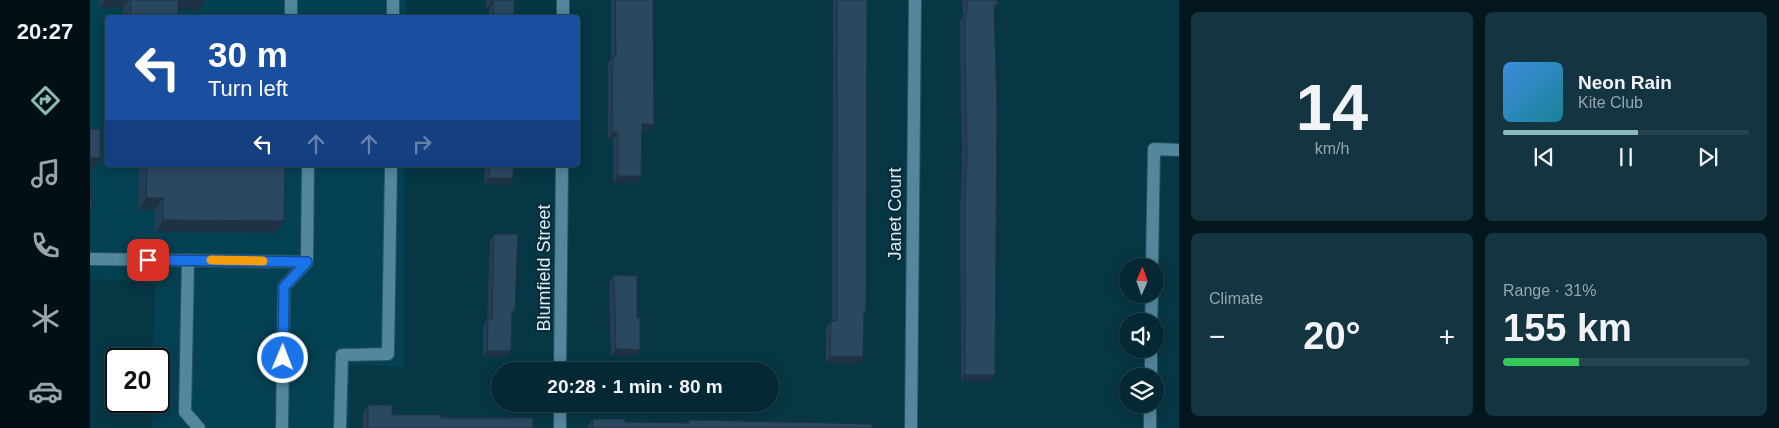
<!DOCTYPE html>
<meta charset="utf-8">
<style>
body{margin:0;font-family:Arial,sans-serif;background:#133440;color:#f1f3f6;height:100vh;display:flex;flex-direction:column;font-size:19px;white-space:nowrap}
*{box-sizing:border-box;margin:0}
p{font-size:16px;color:#97a6ac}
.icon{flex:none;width:28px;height:28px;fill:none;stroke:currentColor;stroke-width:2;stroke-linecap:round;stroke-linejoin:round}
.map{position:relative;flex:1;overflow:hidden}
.drawer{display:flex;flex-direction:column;gap:12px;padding:12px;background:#03161d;width:600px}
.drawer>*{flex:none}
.hud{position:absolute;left:15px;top:15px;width:475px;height:152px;border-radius:5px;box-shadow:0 2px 12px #0003,0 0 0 1px #26444f;background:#1a4fa0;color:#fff;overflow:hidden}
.needle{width:32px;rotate:2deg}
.buttons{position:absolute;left:1029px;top:258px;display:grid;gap:10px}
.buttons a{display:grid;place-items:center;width:45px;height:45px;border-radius:50%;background:#052834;box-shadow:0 2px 12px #0003,0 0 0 1px #26444f;font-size:25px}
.speed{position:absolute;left:15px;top:348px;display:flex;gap:10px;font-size:25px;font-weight:700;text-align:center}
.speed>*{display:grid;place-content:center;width:65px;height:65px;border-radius:50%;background:#052834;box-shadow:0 2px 12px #0003,0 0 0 1px #26444f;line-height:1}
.speed .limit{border:2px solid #111;border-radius:8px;background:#fff;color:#111}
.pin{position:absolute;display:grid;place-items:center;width:42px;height:42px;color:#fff;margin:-21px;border-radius:10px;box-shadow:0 2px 8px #0006}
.me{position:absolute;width:55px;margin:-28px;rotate:1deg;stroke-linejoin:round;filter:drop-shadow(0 0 4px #0008)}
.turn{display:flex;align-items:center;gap:18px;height:105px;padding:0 20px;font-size:22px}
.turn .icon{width:65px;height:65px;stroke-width:2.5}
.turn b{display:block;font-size:35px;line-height:42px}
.lanes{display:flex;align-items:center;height:48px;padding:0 20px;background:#0003;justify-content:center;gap:25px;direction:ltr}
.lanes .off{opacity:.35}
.big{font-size:38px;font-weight:800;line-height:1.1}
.drawer .tile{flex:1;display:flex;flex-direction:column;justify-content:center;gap:8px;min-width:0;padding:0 18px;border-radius:8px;background:#133440}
.drawer .dial{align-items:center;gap:0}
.dial b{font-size:65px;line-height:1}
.song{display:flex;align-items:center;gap:15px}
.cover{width:60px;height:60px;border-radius:8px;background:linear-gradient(135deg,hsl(210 70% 55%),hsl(190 70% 35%))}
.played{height:5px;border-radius:2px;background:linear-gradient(90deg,#8bbbb9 55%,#26444f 55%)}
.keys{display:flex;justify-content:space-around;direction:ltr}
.heat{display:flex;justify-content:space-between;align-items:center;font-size:28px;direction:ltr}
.charge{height:8px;border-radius:4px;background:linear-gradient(90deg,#34c759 31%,#26444f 0)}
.drawer .tiles{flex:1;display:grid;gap:12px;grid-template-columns:repeat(2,1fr)}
.trip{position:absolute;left:401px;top:362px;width:288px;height:50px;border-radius:25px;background:#052834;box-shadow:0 2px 12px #0003,0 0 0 1px #26444f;font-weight:800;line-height:50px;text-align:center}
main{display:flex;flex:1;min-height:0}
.tabs{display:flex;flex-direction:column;width:90px;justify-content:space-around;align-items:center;background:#021015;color:#97a6ac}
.tabs .icon{width:35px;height:35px}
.tabs .current{color:#8bbbb9}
.tabs b{font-size:22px;color:#f1f3f6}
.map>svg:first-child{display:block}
</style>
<main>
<nav class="tabs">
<b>20:27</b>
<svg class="icon current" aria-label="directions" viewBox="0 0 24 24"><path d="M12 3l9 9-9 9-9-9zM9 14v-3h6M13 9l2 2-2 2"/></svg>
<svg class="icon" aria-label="music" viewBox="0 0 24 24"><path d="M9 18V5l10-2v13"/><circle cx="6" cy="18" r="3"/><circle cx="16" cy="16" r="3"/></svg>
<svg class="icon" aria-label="phone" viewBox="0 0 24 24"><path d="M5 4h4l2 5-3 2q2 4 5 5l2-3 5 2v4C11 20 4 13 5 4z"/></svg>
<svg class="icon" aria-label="climate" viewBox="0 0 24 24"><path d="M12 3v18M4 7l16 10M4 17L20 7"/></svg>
<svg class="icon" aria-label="car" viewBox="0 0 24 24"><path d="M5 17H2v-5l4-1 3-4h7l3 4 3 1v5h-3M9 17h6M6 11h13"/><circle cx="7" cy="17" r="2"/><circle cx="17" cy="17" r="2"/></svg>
</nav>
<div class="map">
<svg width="1089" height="428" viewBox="0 0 1089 428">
<rect width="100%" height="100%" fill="#073645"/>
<path fill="#044152" d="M 0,0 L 316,0 L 316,17 L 18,18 L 18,165 L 315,165 L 314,367 L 260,365 L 259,428 L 62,428 L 63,401 L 69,401 L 69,359 L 63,359 L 65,283 L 0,279 Z"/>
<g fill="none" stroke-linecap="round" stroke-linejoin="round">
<g stroke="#285361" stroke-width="14">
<path id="minor" d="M 201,18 L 201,0
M 303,18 L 303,0
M 473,18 L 473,0
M 0,259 L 217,262
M 98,260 L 95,412 L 109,428
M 1062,266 L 1064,149 L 1089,150
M 1061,321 L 1062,294
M 470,371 L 472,165
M 1061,376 L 1061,349
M 192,428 L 194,287 L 217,262 L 218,165
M 250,428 L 252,355 L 298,354 L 301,165
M 470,428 L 470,404
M 821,428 L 825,0
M 1060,428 L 1060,404"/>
</g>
<use href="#minor" stroke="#52879c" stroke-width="12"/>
</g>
<path fill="#253e53" d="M 9,0 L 116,0 L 109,10 L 88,9 L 88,18 L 33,18 L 33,8 L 9,8 Z
M 396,0 L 424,0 L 424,14 L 427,18 L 399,18 L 399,9 L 396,9 Z
M 521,0 L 563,0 L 559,131 L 552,131 L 551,176 L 546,183 L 523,183 L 523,139 L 518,139 L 518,63 L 521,58 Z
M 743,0 L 777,0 L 776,311 L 774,314 L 773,357 L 768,364 L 736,363 L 736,328 L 741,321 L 742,321 Z
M 872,0 L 907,0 L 907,5 L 904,9 L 905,375 L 900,382 L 871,382 L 870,210 L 872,162 L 870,57 L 870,21 L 873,17 Z
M 49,165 L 195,165 L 186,233 L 65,232 L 65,210 L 48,210 Z
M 395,165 L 423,165 L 423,178 L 418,185 L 394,184 Z
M 404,234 L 425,310 L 422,315 L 421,351 L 416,357 L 393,357 L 393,326 L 397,320 L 400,241 Z
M 524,275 L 547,318 L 550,350 L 545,356 L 521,356 L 519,282 Z
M 278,405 L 302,415 L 351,418 L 443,428 L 273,428 L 273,412 Z
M 503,419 L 535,422 L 597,423 L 599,420 L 782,428 L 498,428 L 498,425 Z"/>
<path fill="#1e3244" d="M 15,0 L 39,0 L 33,8 L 9,8 Z
M 86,0 L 116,0 L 109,10 L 80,9 Z
M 401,2 L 404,2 L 399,9 L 396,9 Z
M 552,124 L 564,124 L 559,131 L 547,131 Z
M 523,132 L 528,132 L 523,139 L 518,139 Z
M 1,158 L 10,158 L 4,168 L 0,168 Z
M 528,176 L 551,176 L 546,183 L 523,183 Z
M 399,178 L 423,178 L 418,185 L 394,184 Z
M 56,198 L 73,198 L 65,210 L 48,210 Z
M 73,220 L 194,221 L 186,233 L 65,232 Z
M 526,349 L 550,350 L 545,356 L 521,356 Z
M 397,351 L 421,351 L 416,357 L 393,357 Z
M 740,356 L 773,357 L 768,364 L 736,363 Z
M 875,375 L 905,375 L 900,382 L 871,382 Z"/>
<path fill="#2b4861" stroke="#1e3244" d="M 41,0 L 88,0 L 88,18 L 41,18 Z
M 401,0 L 424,0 L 424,14 L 427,14 L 427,18 L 403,18 L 404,2 L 401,2 Z
M 525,0 L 563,0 L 564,124 L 552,124 L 551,176 L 528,176 L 528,132 L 523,132 L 522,88 L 523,56 L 526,56 Z
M 747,0 L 777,0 L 776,311 L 774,311 L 773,357 L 740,356 L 741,321 L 747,321 Z
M 877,0 L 907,0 L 907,5 L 904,5 L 907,108 L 905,375 L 875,375 L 875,203 L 877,155 L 875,51 L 875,14 L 877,14 Z
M 0,129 L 10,129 L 10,158 L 1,158 L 2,208 L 0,208 Z
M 57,165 L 195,165 L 194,221 L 73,220 L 73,198 L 56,198 Z
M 400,165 L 423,165 L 423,178 L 399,178 Z
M 404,234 L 428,234 L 425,310 L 422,310 L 421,351 L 397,351 L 398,319 L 402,319 Z
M 524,275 L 547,276 L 547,318 L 550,318 L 550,350 L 526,349 Z
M 278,405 L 302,405 L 302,415 L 351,415 L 351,418 L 443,418 L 443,428 L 278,428 Z
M 503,419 L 535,419 L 535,422 L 599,423 L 599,420 L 782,424 L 782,428 L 502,428 Z"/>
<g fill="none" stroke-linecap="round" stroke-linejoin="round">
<g stroke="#114b97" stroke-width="12">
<path id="route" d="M 58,260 L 217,262 L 194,287 L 193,358"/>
</g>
<use href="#route" stroke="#1a73e8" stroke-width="9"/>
<path stroke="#f59e0b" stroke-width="9" d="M 121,260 L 173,261"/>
</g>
<g text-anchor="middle" stroke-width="4" stroke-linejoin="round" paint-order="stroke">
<g font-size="18" fill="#d6edf7" stroke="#092b37">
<text transform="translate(805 214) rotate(-90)" y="6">Janet Court</text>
<text transform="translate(454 268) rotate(-90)" y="6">Blumfield Street</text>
</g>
</g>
</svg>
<div class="buttons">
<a><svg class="needle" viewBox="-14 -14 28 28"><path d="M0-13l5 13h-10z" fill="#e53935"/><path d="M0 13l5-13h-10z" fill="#97a6ac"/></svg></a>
<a><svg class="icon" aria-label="sound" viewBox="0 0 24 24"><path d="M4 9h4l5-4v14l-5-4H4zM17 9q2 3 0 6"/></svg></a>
<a><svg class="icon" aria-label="layers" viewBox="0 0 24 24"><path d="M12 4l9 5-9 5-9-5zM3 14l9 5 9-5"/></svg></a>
</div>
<div class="speed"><div class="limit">20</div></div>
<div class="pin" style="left:58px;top:260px;background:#d93025"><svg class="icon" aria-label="arrive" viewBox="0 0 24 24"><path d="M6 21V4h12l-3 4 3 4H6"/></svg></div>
<svg class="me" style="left:193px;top:358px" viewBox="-20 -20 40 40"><circle r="17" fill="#1a73e8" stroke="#fff" stroke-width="3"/><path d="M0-11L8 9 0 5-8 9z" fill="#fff"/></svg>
<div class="trip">20:28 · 1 min · 80 m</div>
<div class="hud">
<div class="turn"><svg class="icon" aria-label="left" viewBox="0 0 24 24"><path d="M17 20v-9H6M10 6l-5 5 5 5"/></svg><div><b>30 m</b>Turn left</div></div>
<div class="lanes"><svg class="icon" aria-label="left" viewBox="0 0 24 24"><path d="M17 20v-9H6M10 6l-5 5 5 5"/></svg><svg class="icon off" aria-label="ahead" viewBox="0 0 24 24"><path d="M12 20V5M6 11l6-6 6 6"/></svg><svg class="icon off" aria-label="ahead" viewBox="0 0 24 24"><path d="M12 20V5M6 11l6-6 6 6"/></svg><svg class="icon off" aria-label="right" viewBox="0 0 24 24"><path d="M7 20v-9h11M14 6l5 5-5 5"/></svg></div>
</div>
</div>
<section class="drawer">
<div class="tiles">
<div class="tile dial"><b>14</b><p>km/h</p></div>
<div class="tile">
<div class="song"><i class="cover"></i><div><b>Neon Rain</b><p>Kite Club</p></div></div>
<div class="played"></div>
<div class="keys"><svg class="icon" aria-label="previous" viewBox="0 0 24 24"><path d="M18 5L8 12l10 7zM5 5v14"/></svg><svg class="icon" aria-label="pause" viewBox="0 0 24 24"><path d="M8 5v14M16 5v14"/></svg><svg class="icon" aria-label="next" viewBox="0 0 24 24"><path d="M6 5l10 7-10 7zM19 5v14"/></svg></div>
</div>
<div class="tile"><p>Climate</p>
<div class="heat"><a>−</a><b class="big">20°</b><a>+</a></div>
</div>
<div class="tile"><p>Range · 31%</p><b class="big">155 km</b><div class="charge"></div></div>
</div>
</section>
</main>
